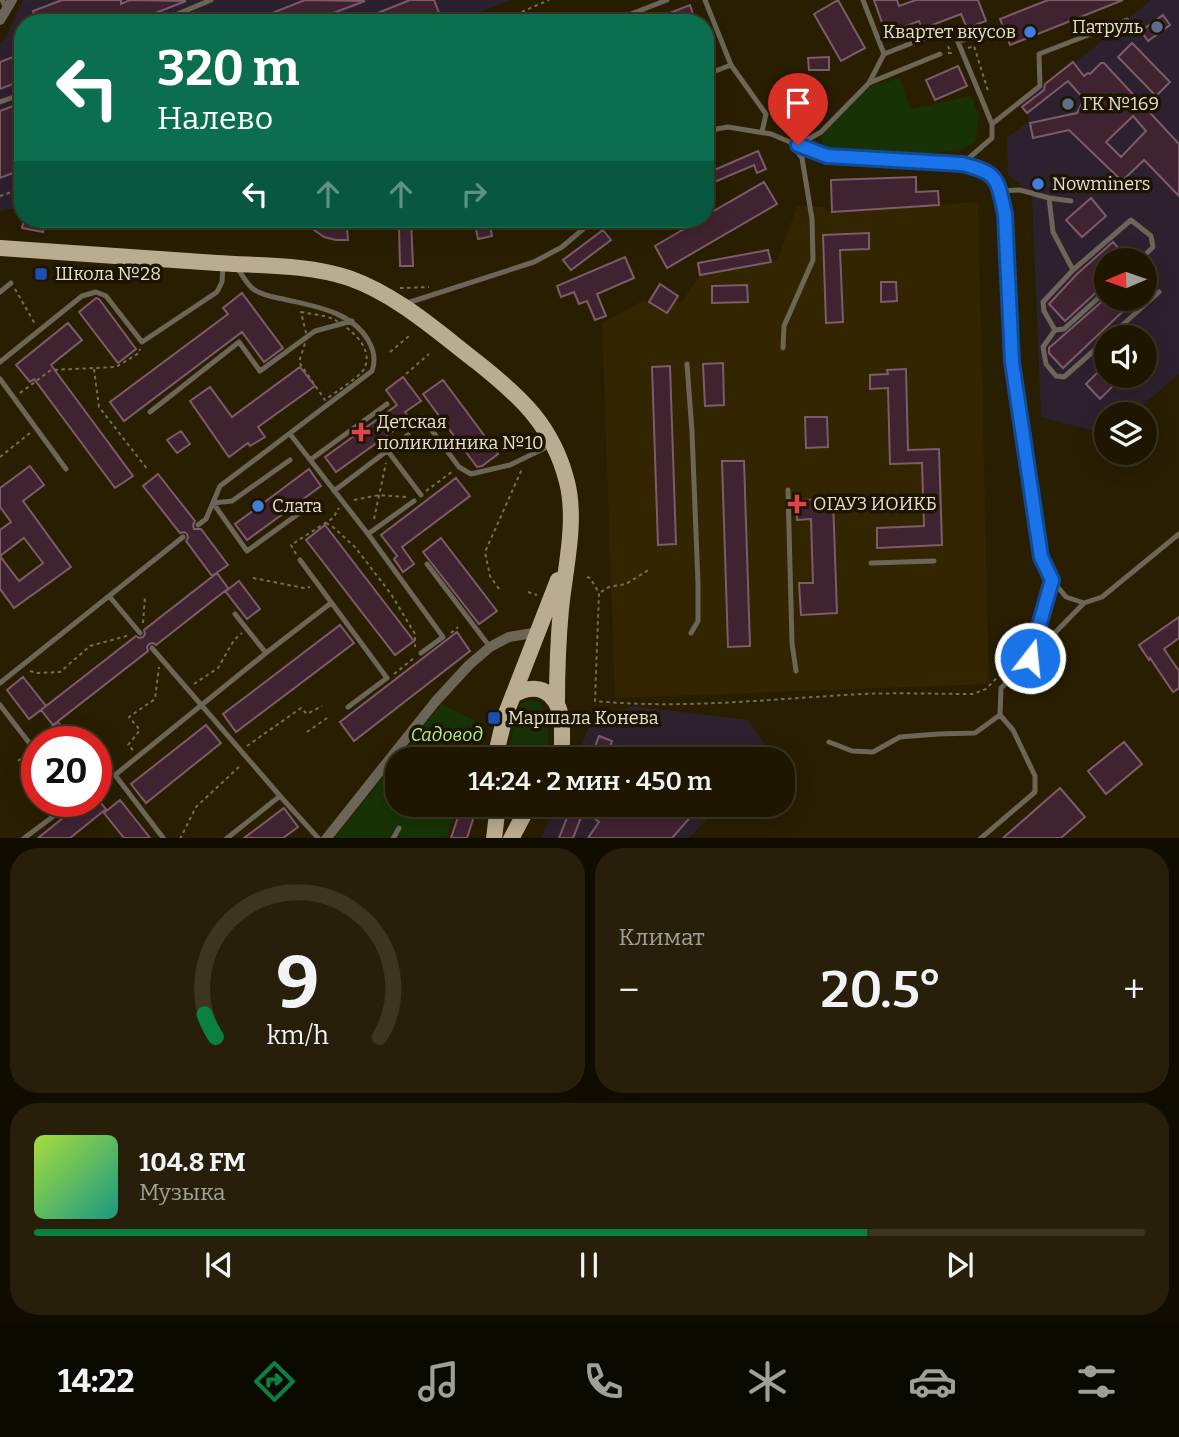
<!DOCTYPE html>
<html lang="ru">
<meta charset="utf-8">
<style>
body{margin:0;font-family:Bitter,serif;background:#271f0a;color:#f1f3f6;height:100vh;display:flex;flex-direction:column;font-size:26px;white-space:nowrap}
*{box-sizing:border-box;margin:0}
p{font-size:23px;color:#a19f99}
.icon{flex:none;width:38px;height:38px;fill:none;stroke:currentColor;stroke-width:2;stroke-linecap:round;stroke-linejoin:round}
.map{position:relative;height:838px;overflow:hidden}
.details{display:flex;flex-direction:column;gap:10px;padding:10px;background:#110c00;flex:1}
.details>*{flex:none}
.guide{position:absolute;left:14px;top:14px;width:700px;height:214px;border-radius:28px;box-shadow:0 4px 18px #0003,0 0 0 2px #3c3522;background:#0b6e4f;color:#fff;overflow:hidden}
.needle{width:46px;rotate:268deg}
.tools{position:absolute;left:1094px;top:248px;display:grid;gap:14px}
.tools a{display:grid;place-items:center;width:63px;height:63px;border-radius:50%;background:#1f1600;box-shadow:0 4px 18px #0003,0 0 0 2px #3c3522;font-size:35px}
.speed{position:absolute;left:21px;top:726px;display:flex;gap:14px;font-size:35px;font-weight:700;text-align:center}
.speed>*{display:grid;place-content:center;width:91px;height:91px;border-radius:50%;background:#1f1600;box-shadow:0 4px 18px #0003,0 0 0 2px #3c3522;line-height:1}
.speed .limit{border:10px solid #d22;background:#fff;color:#111}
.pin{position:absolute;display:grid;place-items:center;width:60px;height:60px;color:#fff;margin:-72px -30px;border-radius:50% 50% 50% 0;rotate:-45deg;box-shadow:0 0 7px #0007}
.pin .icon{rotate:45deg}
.me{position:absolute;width:77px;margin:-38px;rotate:16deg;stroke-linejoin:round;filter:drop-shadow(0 0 5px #0008)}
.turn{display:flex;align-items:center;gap:24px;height:147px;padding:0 28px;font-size:32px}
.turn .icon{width:91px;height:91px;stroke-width:2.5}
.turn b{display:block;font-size:49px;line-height:60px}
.lanes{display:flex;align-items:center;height:66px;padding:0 28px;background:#0003;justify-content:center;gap:35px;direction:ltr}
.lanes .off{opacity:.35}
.big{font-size:52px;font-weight:600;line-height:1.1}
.details .widget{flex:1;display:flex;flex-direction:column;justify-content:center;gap:10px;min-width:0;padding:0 24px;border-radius:28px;background:#271f0a}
.details .dial{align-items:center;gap:0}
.dial svg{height:182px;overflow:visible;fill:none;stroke:#3c3522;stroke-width:7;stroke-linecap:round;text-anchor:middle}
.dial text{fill:#f1f3f6;stroke:none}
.song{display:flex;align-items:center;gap:21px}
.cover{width:84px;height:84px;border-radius:10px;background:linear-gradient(135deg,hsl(80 70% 55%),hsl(170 70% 35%))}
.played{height:7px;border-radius:4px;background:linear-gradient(90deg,#0b8043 75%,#3c3522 75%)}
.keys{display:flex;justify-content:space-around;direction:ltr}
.heat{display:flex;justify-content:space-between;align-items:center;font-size:38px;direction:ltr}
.details .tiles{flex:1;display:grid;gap:10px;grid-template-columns:1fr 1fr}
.widget:last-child{grid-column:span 2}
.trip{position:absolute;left:385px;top:747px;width:410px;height:70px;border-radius:28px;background:#1f1600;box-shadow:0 4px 18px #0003,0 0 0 2px #3c3522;font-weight:600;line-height:70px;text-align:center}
.tab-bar{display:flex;height:112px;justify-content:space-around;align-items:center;background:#0c0900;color:#a19f99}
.tab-bar .icon{width:49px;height:49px}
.tab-bar .active{color:#0b8043}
.tab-bar b{font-size:32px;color:#f1f3f6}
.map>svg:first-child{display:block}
</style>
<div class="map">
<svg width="1179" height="839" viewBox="0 0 1179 839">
<rect width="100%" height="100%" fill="#291e00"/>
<path fill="#322500" d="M 978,202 L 989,684 L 615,698 L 602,323 L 644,300 L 666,313 L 675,301 L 681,303 L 700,275 L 777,261 L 797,206 L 824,207 L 830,212 Z"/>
<path fill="#2e212f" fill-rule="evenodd" d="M 23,0 L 510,0 L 454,23 L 23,23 L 23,207 L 0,211 L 0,44 L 5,39 Z
M 1151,0 L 1179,0 L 1179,374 L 1131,415 L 1106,415 L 1106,434 L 1041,417 L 1032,194 L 1008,175 L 1007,138 L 1030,120 L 1020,103 L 1092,49 ZM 1106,261 L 1144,261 L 1144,299 L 1106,299 ZM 1106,338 L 1144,338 L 1144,376 L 1106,376 Z
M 631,706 L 748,720 L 770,751 L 762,760 L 575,760 L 590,725 Z
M 555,805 L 720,805 L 689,838 L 541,839 Z"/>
<path fill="#173305" d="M 900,78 L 910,109 L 971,96 L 979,116 L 975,141 L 960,150 L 911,156 L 826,152 L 821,136 L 869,86 Z
M 529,700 L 539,702 C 549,718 550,741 547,759 L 508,759 L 507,757 L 516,715 L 520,705 Z
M 441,704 L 475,721 L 466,759 L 397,760 L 397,805 L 456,805 L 447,838 L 334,839 Z"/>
<path fill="#402331" stroke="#7c5b6a" stroke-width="2" fill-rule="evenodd" d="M 62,0 L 121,0 L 121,4 L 130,0 L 186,1 L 130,23 L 41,23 L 41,19 L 36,21 L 33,11 Z
M 305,0 L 365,1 L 307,23 L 247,23 Z
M 410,0 L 434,0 L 439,13 L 415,23 L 353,23 Z
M 838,0 L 865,48 L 841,61 L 814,14 Z
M 874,0 L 897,0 L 899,6 L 916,0 L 978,0 L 986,21 L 967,28 L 961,14 L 922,29 L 919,21 L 886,34 Z
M 1048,0 L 1123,0 L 1010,45 L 1000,19 Z
M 690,5 L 696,23 L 647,23 L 647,22 Z
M 1163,15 L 1170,25 L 1148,41 L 1141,31 Z
M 1132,43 L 1170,82 L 1156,96 L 1118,57 Z
M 23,53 L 23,80 L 0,89 L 0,62 Z
M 829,57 L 829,70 L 809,70 L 808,58 Z
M 1073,62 L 1084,76 L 1088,73 L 1090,74 L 1101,63 L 1104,63 L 1179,144 L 1179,196 L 1144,160 L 1122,181 L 1069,130 L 1033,138 L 1030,123 L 1077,113 L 1084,99 L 1068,81 L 1027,113 L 1022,107 L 1044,90 L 1045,84 ZM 1133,116 L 1146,131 L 1121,157 L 1106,142 Z
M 958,66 L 967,86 L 935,100 L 926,80 Z
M 23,102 L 23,169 L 0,178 L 0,111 Z
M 758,151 L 766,169 L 757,173 L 754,165 L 705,186 L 705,174 Z
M 916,177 L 916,192 L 938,191 L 939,205 L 832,212 L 831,180 Z
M 764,182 L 777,204 L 667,268 L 655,246 L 701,219 L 705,219 L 705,216 Z
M 1091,198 L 1106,216 L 1082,237 L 1066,220 Z
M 24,219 L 45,219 L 43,232 L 22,228 Z
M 320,219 L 411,219 L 413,266 L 400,266 L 399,226 L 347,228 L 348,240 L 336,240 L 324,237 L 314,230 Z
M 474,219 L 489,219 L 492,236 L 478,239 Z
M 603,230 L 611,240 L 571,270 L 563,260 Z
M 869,233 L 869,249 L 840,250 L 843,322 L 826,323 L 823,235 Z
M 1113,242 L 1130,261 L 1106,261 L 1106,286 L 1102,287 L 1065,321 L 1049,304 L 1077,274 Z
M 768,250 L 771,262 L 700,275 L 698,263 Z
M 625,257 L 634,278 L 597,294 L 606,316 L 595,320 L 587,301 L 579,304 L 574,292 L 561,297 L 557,286 Z
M 881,282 L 896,282 L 897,301 L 881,302 Z
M 660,284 L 678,296 L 667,313 L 649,302 Z
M 747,285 L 748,302 L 712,303 L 712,286 Z
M 242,293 L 283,348 L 264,362 L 242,332 L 124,421 L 110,402 L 228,314 L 223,308 Z
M 96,298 L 99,299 L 136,349 L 118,363 L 79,312 Z
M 1106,298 L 1136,299 L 1063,368 L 1049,353 L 1049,348 Z
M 68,323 L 82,340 L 51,365 L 133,476 L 115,488 L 34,379 L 30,382 L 16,365 Z
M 723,363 L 724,405 L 705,406 L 703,364 Z
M 670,366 L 676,544 L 658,545 L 652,367 Z
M 300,367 L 315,386 L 258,427 L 265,437 L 250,446 L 248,443 L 229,457 L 190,401 L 210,387 L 232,417 Z
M 906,369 L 908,450 L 939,449 L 942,545 L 877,548 L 877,528 L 924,526 L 922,463 L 890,464 L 888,388 L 870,389 L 870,375 L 888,374 L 887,370 Z
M 1100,370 L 1114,385 L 1100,399 L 1086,384 Z
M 403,377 L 421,401 L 405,412 L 410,419 L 336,472 L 325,457 L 397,405 L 386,390 Z
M 443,380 L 498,454 L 482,466 L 477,467 L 423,394 Z
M 805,417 L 827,417 L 828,447 L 806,448 Z
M 181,431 L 190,444 L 177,453 L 167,440 Z
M 722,461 L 744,461 L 750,646 L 728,647 Z
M 30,466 L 44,485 L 23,501 L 71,567 L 14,608 L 0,589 L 0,530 L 11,522 L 0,507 L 0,488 ZM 24,538 L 43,563 L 19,581 L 0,556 Z
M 309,469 L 321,486 L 247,540 L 235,524 Z
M 158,474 L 195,521 L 193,525 L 194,529 L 201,529 L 228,565 L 212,576 L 186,541 L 188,538 L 187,534 L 184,532 L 180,533 L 143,486 Z
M 456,478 L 470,496 L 402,547 L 414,564 L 403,572 L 394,559 L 397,556 L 381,535 Z
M 833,499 L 837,613 L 801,615 L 799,583 L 813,583 L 811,519 L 797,520 L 797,500 Z
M 325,525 L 414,641 L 395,655 L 306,540 Z
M 441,538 L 497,611 L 479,624 L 423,552 Z
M 217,573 L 228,588 L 226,591 L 239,581 L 260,609 L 247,619 L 225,591 L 156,645 L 153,643 L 149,644 L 147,647 L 148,651 L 53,725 L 41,710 L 136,636 L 139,638 L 143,637 L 145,634 L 144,630 Z
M 1179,617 L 1179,638 L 1164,649 L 1179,671 L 1179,688 L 1173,692 L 1150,658 L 1149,660 L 1139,645 Z
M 340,625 L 354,643 L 236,732 L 223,714 Z
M 457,632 L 470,651 L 354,741 L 340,722 Z
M 23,677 L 46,706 L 29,719 L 7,690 Z
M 58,722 L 74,742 L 48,742 L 42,735 Z
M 206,725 L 221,743 L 146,803 L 131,784 Z
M 599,736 L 612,741 L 605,760 L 590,760 Z
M 1124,742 L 1142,764 L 1106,794 L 1088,771 Z
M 1060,788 L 1085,817 L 1061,838 L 1003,838 Z
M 120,800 L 143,829 L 150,838 L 124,838 L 104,813 Z
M 83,802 L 100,802 L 106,809 L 70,838 L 38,838 Z
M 572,805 L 705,805 L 697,815 L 694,813 L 672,838 L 588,838 L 599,822 L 584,810 L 573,838 L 559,838 Z
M 284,808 L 298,827 L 283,838 L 244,838 Z
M 460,811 L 474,816 L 467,838 L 451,838 Z"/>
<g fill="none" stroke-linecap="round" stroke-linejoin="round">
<path stroke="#776d55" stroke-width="2" stroke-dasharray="3.5 3.5" stroke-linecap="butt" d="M 496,23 L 549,0
M 968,48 L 974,46 L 988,91
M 948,53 L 951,53 L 948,46 L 950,46
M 0,196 L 23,188
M 400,288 L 429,287
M 15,289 L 35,324
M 301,312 C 311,314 324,315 333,319 C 350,328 375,348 364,369 C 360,377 334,393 325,400 L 299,362 L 307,337 Z
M 390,352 L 409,336
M 94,369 L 99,407 L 148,470
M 406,374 L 429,354
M 20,393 L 51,370 L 116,367 L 139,353 L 140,349
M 0,457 L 30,433
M 426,491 L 453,471
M 354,500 L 379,495 L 407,497
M 374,519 L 386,463
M 326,523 L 333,527 L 355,547 L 391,594 L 415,634 L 415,647
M 296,554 L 291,545 L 333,518 L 339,508
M 587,577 L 590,578 L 599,593 L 595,701 C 678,709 762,700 845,695 C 887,692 930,694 973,694 L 986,689 L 1022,652
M 253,578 L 304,588 L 310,587
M 499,589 L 490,576 L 485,552 L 522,469
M 528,592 L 537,595
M 601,592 L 609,587 L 626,584 L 650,569
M 143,623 L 145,596
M 451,633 L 458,627
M 30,671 L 37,673 L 60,672 L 90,646 L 130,635
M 394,674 L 414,658
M 194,684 L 218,668 L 234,640 L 242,633
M 307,732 L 330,716
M 247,746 L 301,708 L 307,714 L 322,706
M 133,750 L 128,745 L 140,730 L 129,717 L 155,699 L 159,667
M 18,761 L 28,752
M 180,839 L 196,807 L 241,765"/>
<path stroke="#6c6558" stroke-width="5" d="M 2,0 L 7,10
M 705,0 L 731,65
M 863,0 L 884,54 L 869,83
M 156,23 L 211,0
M 608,23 L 667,0
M 884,54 L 953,27
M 705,75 L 731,65 L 766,114 L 762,132
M 0,102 L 23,94
M 992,124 L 1040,86 L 1039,54 L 1127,20
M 705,131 L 728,127 L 771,134 L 790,142 L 802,158 L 812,219 L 813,260 L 784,326 L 783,348
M 790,142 L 827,156 L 962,164 C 999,173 997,179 1005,214 L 1012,362 L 1041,557 L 1052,580 L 1066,597 L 1084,603 L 1102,597 L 1179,534
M 798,145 L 821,132 L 869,83 L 940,54
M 962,164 L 992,138 L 992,124 L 958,42 L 992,28
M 1000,191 L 1020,190 L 1049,198 L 1053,232 L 1073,270
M 1049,198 L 1071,201
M 1106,291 L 1064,329 L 1055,330 L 1043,347 L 1046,364 L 1056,376 L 1064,377 L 1106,340
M 0,292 L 11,283
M 404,304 L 534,262 L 562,247 L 595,219
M 1055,330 L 1044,311 L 1043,302 L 1073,270 L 1131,220 L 1151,236 L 1153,247 L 1139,261
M 1108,338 L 1159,292
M 0,362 L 82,296 L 96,292 L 106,296 L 142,342 L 217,292 L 222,282 L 223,266
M 687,364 L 692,432 L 698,583 L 698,621 L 691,633
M 0,379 L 66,469
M 150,412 L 239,342 L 260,371 L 315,331 L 352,321
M 422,417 L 459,467 L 471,474 L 510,465 L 551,445
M 290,434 L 368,534 L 443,637 L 421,653
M 387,450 L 421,495
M 310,460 L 387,404
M 788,490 L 792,643 L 796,671
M 334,491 L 408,435
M 213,503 L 247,551 L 316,501
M 213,503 L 232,501 L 290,460
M 198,525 L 206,519 L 220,486 L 372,371 C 376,360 374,350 368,340 C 351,311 313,306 283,299 C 273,297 260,295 252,288 C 246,283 241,273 236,266
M 368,534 L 414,501
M 300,560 L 387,678 L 348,707
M 871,563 L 934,561
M 427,564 L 490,647
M 109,596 L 140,633
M 152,648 L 280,796 L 319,839
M 266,653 L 331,603
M 1031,654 L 1052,580
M 0,683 L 183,537
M 0,705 L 37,753
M 829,742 L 852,751 L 873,752 L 900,737 L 938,734 L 975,733 L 1000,715
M 23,839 L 67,806 L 69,802
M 164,839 L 115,775 L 266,653 L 235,614
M 226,839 L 280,796
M 393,839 L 399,828
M 980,839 L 1035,792 L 1035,776 L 1013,730 L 1000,715 L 1001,688 L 1084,603"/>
<path stroke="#6c6558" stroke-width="10" d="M 0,20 L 12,0
M 326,839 L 435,702 L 469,665 L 490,647 L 509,637 L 539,632"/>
<path stroke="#baac90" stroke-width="16" d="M 0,248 C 72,253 145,258 217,263 C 260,266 307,264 349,278 C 397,295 437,331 477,362 C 521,397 553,426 567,482 C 577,521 565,569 561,609 C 558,641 557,672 557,704
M 513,695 C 545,677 563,701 562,732 C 562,743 563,751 557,760
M 498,760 L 498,745 L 505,716 L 558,580
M 494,839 L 498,805
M 511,839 L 529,805"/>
</g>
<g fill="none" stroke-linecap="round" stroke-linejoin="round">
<g stroke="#114b97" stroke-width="18">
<path id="route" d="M 798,145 L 827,156 L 962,164 C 999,173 997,179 1005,214 L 1012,362 L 1041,557 L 1052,580 L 1030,658"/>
</g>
<use href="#route" stroke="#1a73e8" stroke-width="12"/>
</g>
<g fill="#5c6f8a" stroke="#1d1501" stroke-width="2.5">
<circle cx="1157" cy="27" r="7"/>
<circle cx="1068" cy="104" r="7"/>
</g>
<g fill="#3f7fe0" stroke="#1d1501" stroke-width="2.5">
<circle cx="1030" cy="32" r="7"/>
<circle cx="1038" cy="184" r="7"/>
<circle cx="258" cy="506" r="7"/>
</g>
<g fill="#1a4fb4" stroke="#1d1501" stroke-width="2.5">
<rect x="34" y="267" width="14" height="14" rx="3.5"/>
<rect x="487" y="711" width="14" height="14" rx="3.5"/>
</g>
<g fill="#e0444e" stroke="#1d1501" stroke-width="2.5">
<path d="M357.5 421.5h7v7h7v7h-7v7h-7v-7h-7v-7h7z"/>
<path d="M793.5 493.5h7v7h7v7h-7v7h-7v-7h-7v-7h7z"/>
</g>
<g text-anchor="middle" stroke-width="7" stroke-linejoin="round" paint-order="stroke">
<g font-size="18" fill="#e6dfce" stroke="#1d1501" text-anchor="start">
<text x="1143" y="33" text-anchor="end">Патруль</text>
<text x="1016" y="38" text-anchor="end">Квартет вкусов</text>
<text x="1082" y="110">ГК №169</text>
<text x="1052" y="190">Nowminers</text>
<text x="55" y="280">Школа №28</text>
<text x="377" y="428">Детская<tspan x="377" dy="21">поликлиника №10</tspan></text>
<text x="813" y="510">ОГАУЗ ИОИКБ</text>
<text x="272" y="512">Слата</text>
<text x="508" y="724">Маршала Конева</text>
</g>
<g font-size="18" font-style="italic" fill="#aef48c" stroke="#1d1501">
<text x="447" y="741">Садовод</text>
</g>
</g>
</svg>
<div class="tools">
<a><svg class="needle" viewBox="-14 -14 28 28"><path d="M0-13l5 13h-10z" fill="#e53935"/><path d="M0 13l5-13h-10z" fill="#a19f99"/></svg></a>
<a><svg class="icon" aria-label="sound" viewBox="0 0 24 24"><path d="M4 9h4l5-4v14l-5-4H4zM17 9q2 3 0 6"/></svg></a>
<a><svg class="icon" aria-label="layers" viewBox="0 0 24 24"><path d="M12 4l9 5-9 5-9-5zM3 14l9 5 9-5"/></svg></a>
</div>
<div class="speed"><div class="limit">20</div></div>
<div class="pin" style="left:798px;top:145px;background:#d93025"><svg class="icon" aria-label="arrive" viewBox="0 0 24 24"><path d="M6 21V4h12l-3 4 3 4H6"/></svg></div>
<svg class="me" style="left:1030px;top:658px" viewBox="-20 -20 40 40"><circle r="17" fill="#1a73e8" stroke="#fff" stroke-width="3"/><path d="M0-11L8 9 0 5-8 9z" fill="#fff"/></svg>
<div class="trip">14:24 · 2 мин · 450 m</div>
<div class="guide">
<div class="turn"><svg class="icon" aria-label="left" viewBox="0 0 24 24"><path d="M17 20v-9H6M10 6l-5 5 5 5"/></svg><div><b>320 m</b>Налево</div></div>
<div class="lanes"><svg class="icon" aria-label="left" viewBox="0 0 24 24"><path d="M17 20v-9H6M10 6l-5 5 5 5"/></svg><svg class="icon off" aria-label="ahead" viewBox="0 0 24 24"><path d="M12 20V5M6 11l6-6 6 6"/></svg><svg class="icon off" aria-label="ahead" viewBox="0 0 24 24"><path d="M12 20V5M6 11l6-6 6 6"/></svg><svg class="icon off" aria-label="right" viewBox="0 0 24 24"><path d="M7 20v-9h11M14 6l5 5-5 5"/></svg></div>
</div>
</div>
<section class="details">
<div class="tiles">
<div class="widget dial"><svg viewBox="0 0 100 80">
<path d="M14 69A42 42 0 1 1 86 69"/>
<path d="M14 69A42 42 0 0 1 9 59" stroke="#0b8043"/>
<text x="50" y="56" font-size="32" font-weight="700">9</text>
<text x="50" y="72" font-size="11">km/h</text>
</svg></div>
<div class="widget"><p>Климат</p>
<div class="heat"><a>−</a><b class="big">20.5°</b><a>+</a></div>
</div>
<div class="widget">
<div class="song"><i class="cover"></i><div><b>104.8 FM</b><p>Музыка</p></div></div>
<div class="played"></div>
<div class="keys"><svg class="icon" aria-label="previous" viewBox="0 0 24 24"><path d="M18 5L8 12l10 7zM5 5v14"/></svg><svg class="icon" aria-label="pause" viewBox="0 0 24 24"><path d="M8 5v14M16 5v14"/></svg><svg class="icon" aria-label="next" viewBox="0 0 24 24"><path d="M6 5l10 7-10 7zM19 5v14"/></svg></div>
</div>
</div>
</section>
<nav class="tab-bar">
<b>14:22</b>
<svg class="icon active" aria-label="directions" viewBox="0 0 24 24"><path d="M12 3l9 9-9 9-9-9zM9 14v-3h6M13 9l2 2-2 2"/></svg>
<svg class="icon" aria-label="music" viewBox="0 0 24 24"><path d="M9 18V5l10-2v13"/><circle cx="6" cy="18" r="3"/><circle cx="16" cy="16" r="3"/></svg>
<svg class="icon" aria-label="phone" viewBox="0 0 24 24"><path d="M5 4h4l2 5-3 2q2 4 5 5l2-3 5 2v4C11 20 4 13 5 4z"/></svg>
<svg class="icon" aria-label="climate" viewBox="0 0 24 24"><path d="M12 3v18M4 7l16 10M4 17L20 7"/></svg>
<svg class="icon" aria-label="car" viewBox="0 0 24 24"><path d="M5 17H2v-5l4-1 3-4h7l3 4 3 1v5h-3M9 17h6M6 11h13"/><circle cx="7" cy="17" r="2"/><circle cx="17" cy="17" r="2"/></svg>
<svg class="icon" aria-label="filters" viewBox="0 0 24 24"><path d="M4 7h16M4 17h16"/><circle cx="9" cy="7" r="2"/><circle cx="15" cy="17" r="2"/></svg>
</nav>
